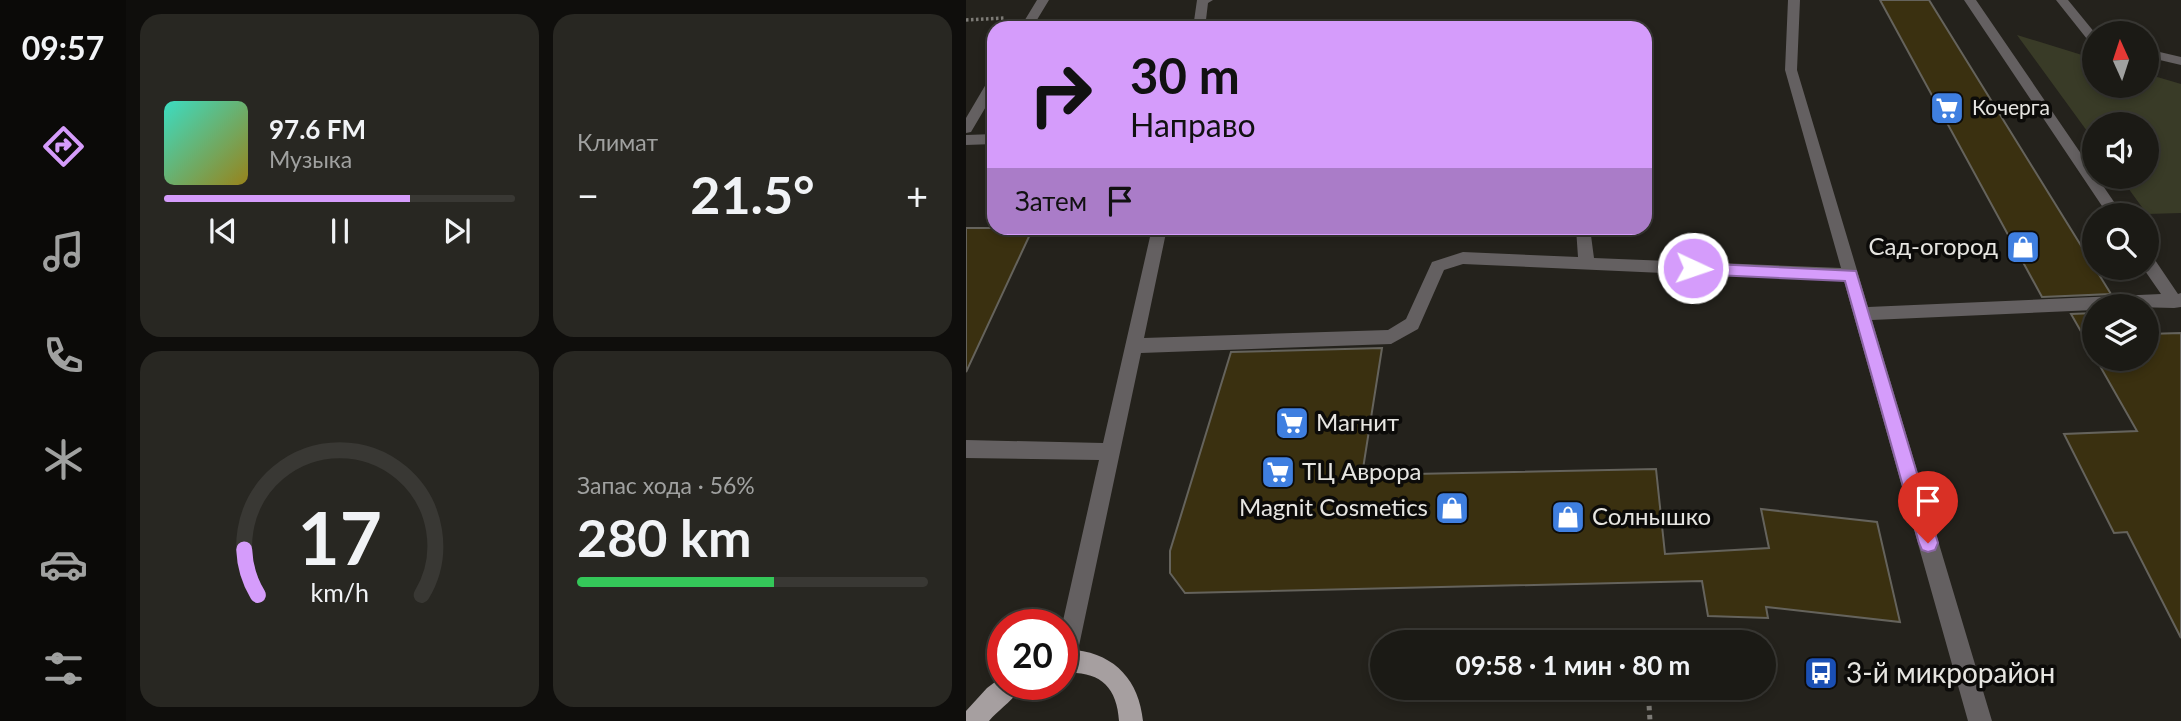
<!DOCTYPE html>
<html lang="ru">
<meta charset="utf-8">
<style>
body{margin:0;font-family:Lato,sans-serif;background:#282722;color:#f1f3f6;height:100vh;display:flex;flex-direction:column;font-size:26px;white-space:nowrap}
*{box-sizing:border-box;margin:0}
p{font-size:23px;color:#a0a1a0}
.icon{flex:none;width:38px;height:38px;fill:none;stroke:currentColor;stroke-width:2;stroke-linecap:round;stroke-linejoin:round}
.map{position:relative;flex:1;overflow:hidden}
.details{display:flex;flex-direction:column;gap:14px;padding:14px;background:#0f0e0c;width:840px}
.details>*{flex:none}
.top-card{position:absolute;left:21px;top:21px;width:665px;height:214px;border-radius:21px;box-shadow:0 4px 10px #0003,0 0 0 2px #393834;background:#d59cfb;color:#111;overflow:hidden}
.needle{width:46px;rotate:357deg}
.controls{position:absolute;left:1116px;top:21px;display:grid;gap:14px}
.controls a{display:grid;place-items:center;width:77px;height:77px;border-radius:50%;background:#1b1a15;box-shadow:0 4px 10px #0003,0 0 0 2px #393834;font-size:35px}
.speed{position:absolute;left:21px;top:609px;display:flex;gap:14px;font-size:35px;font-weight:700;text-align:center}
.speed>*{display:grid;place-content:center;width:91px;height:91px;border-radius:50%;background:#1b1a15;box-shadow:0 4px 10px #0003,0 0 0 2px #393834;line-height:1}
.speed .limit{border:10px solid #d22;background:#fff;color:#111}
.pin{position:absolute;display:grid;place-items:center;width:60px;height:60px;color:#fff;margin:-72px -30px;border-radius:50% 50% 50% 0;rotate:-45deg;box-shadow:0 0 7px #0007}
.pin .icon{rotate:45deg}
.me{position:absolute;width:77px;margin:-38px;rotate:93deg;stroke-linejoin:round;filter:drop-shadow(0 0 5px #0008)}
.turn{display:flex;align-items:center;gap:24px;height:147px;padding:0 28px;font-size:32px}
.turn .icon{width:91px;height:91px;stroke-width:2.5}
.turn b{display:block;font-size:49px;line-height:60px}
.then{display:flex;align-items:center;height:66px;padding:0 28px;background:#0003;gap:14px;font-size:26px}
.big{font-size:52px;font-weight:700;line-height:1.1}
.details .card{flex:1;display:flex;flex-direction:column;justify-content:center;gap:10px;min-width:0;padding:0 24px;border-radius:21px;background:#282722}
.details .dial{align-items:center;gap:0}
.dial svg{height:182px;overflow:visible;fill:none;stroke:#393834;stroke-width:7;stroke-linecap:round;text-anchor:middle}
.dial text{fill:#f1f3f6;stroke:none}
.song{display:flex;align-items:center;gap:21px}
.cover{width:84px;height:84px;border-radius:10px;background:linear-gradient(135deg,hsl(170 70% 55%),hsl(50 70% 35%))}
.played{height:7px;border-radius:4px;background:linear-gradient(90deg,#d59cfb 70%,#393834 70%)}
.keys{display:flex;justify-content:space-around;direction:ltr}
.heat{display:flex;justify-content:space-between;align-items:center;font-size:38px;direction:ltr}
.charge{height:10px;border-radius:5px;background:linear-gradient(90deg,#34c759 56%,#393834 0)}
.details .tiles{flex:1;display:grid;gap:14px;grid-template-columns:repeat(2,1fr)}
.trip{position:absolute;left:404px;top:630px;width:406px;height:70px;border-radius:35px;background:#1b1a15;box-shadow:0 4px 10px #0003,0 0 0 2px #393834;font-weight:700;line-height:70px;text-align:center}
main{display:flex;flex:1;min-height:0}
.menu{display:flex;flex-direction:column;width:126px;justify-content:space-around;align-items:center;background:#0b0a08;color:#a0a1a0}
.menu .icon{width:49px;height:49px}
.menu .current{color:#d59cfb}
.menu b{font-size:32px;color:#f1f3f6}
.map>svg:first-child{display:block}
</style>
<main>
<nav class="menu">
<b>09:57</b>
<svg class="icon current" aria-label="directions" viewBox="0 0 24 24"><path d="M12 3l9 9-9 9-9-9zM9 14v-3h6M13 9l2 2-2 2"/></svg>
<svg class="icon" aria-label="music" viewBox="0 0 24 24"><path d="M9 18V5l10-2v13"/><circle cx="6" cy="18" r="3"/><circle cx="16" cy="16" r="3"/></svg>
<svg class="icon" aria-label="phone" viewBox="0 0 24 24"><path d="M5 4h4l2 5-3 2q2 4 5 5l2-3 5 2v4C11 20 4 13 5 4z"/></svg>
<svg class="icon" aria-label="climate" viewBox="0 0 24 24"><path d="M12 3v18M4 7l16 10M4 17L20 7"/></svg>
<svg class="icon" aria-label="car" viewBox="0 0 24 24"><path d="M5 17H2v-5l4-1 3-4h7l3 4 3 1v5h-3M9 17h6M6 11h13"/><circle cx="7" cy="17" r="2"/><circle cx="17" cy="17" r="2"/></svg>
<svg class="icon" aria-label="filters" viewBox="0 0 24 24"><path d="M4 7h16M4 17h16"/><circle cx="9" cy="7" r="2"/><circle cx="15" cy="17" r="2"/></svg>
</nav>
<section class="details">
<div class="tiles">
<div class="card">
<div class="song"><i class="cover"></i><div><b>97.6 FM</b><p>Музыка</p></div></div>
<div class="played"></div>
<div class="keys"><svg class="icon" aria-label="previous" viewBox="0 0 24 24"><path d="M18 5L8 12l10 7zM5 5v14"/></svg><svg class="icon" aria-label="pause" viewBox="0 0 24 24"><path d="M8 5v14M16 5v14"/></svg><svg class="icon" aria-label="next" viewBox="0 0 24 24"><path d="M6 5l10 7-10 7zM19 5v14"/></svg></div>
</div>
<div class="card"><p>Климат</p>
<div class="heat"><a>−</a><b class="big">21.5°</b><a>+</a></div>
</div>
<div class="card dial"><svg viewBox="0 0 100 80">
<path d="M14 69A42 42 0 1 1 86 69"/>
<path d="M14 69A42 42 0 0 1 8 49" stroke="#d59cfb"/>
<text x="50" y="56" font-size="32" font-weight="700">17</text>
<text x="50" y="72" font-size="11">km/h</text>
</svg></div>
<div class="card"><p>Запас хода · 56%</p><b class="big">280 km</b><div class="charge"></div></div>
</div>
</section>
<div class="map">
<svg width="1215" height="721" viewBox="0 0 1215 721">
<rect width="100%" height="100%" fill="#24221c"/>
<path fill="#393b27" d="M 1051,35 L 1129,59 L 1129,86 L 1181,86 L 1181,74 L 1215,84 L 1215,213 L 1181,214 L 1154,177 L 1181,177 L 1181,124 L 1129,124 L 1129,142 Z"/>
<path fill="#3a3010" stroke="#65635c" stroke-width="2" d="M 914,0 L 963,0 L 1145,294 L 1076,297 Z
M 0,228 L 67,228 L 0,372 Z
M 1129,313 L 1129,356 L 1105,314 Z
M 1215,333 L 1215,638 L 1161,532 L 1148,533 L 1098,434 L 1171,431 L 1130,359 L 1181,359 L 1181,334 Z
M 416,348 L 396,475 L 690,469 L 699,554 L 803,548 L 795,509 L 911,522 L 934,622 L 800,607 L 802,618 L 742,616 L 736,581 L 219,593 L 204,573 L 204,551 L 265,352 Z"/>
<g fill="none" stroke-linecap="round" stroke-linejoin="round">
<path stroke="#7d7b76" stroke-width="3.5" stroke-dasharray="2.5 2.5" stroke-linecap="butt" d="M 0,20 L 38,18"/>
<path stroke="#7d7b76" stroke-width="5" stroke-dasharray="4.5 4.5" stroke-linecap="butt" d="M 680,631 L 680,642
M 682,688 L 684,721"/>
<path fill="#646061" fill-rule="evenodd" d="M 71,0 L 83,0 L 66,28 L 54,28 Z
M 231,0 L 247,0 L 242,3 L 239,28 L 227,28 Z
M 822,0 L 834,0 L 831,70 L 902,307 L 1195,294 L 1177,268 L 1181,268 L 1181,255 L 1187,257 L 1212,294 L 1215,293 L 1215,307 L 1208,308 L 1129,306 L 1129,310 L 906,320 L 1026,721 L 1002,721 L 878,281 L 497,264 L 478,270 L 452,329 L 425,344 L 175,353 L 110,660 L 107,668 L 96,670 L 96,625 L 133,460 L 0,458 L 0,440 L 137,443 L 186,228 L 201,228 L 178,338 L 422,330 L 440,319 L 466,262 L 497,252 L 612,257 L 610,228 L 624,228 L 628,258 L 875,268 L 819,70 Z
M 998,0 L 1010,0 L 1157,215 L 1142,215 Z
M 1090,0 L 1102,0 L 1129,33 L 1129,45 L 1125,44 Z
M 1181,49 L 1215,57 L 1215,65 L 1181,57 Z
M 28,78 L 28,93 L 5,132 L 0,133 L 0,118 L 23,79 Z
M 28,134 L 28,144 L 0,145 L 0,135 Z"/>
<path fill="#a69fa0" fill-rule="evenodd" d="M 110,650 C 150,655 173,681 177,721 L 153,721 C 151,685 132,670 96,673 L 96,651 Z
M 37,676 L 37,684 L 56,684 C 51,698 33,709 23,721 L 0,721 L 0,711 L 21,688 Z"/>
</g>
<path fill="#d59cfb" stroke="#8a65a3" stroke-width="2" d="M 727,263 L 890,271 L 972,543 L 969,550 L 962,552 L 956,550 L 953,543 L 879,281 L 727,274 L 720,268 Z"/>
<defs>
<g id="supermarket-square" transform="scale(1.75)"><rect x="-9" y="-9" width="18" height="18" rx="4" fill="#3f7fe0" stroke="#0c0b09"/><path d="M-6-5.5h2.5l.6 2H6L4.5 2H-2.5L-4.4-4H-6ZM-1.5 3.2a1.3 1.3 0 1 0 .1 0ZM3 3.2a1.3 1.3 0 1 0 .1 0Z" fill="#fff"/></g>
<g id="shop-square" transform="scale(1.75)"><rect x="-9" y="-9" width="18" height="18" rx="4" fill="#3f7fe0" stroke="#0c0b09"/><path d="M-5-2.5h2.3a2.7 3.5 0 0 1 5.4 0H5L5.5 6h-11ZM-1.5-2.5h3a1.5 2.3 0 0 0-3 0Z" fill="#fff"/></g>
<g id="bus-square" transform="scale(1.75)"><rect x="-9" y="-9" width="18" height="18" rx="4" fill="#1a4fb4" stroke="#0c0b09"/><path d="M-5-6H5V4H4V6H2V4H-2V6H-4V4H-5ZM-3.5-4V0h7V-4ZM-3.5 1.2v1.5H-2V1.2ZM2 1.2v1.5H3.5V1.2Z" fill="#fff"/></g>
</defs>
<g fill-rule="evenodd">
<use href="#supermarket-square" x="981" y="108"/>
<use href="#shop-square" x="1057" y="247"/>
<use href="#supermarket-square" x="326" y="423"/>
<use href="#supermarket-square" x="312" y="472"/>
<use href="#shop-square" x="486" y="508"/>
<use href="#shop-square" x="602" y="517"/>
<use href="#bus-square" x="855" y="673"/>
</g>
<g text-anchor="middle" stroke-width="7" stroke-linejoin="round" paint-order="stroke">
<g font-size="21" fill="#e6e5e1" stroke="#0c0b09" text-anchor="start">
<text x="1006" y="115">Кочерга</text>
</g>
<g font-size="24" fill="#e6e5e1" stroke="#0c0b09" text-anchor="start">
<text x="1032" y="255" text-anchor="end">Сад-огород</text>
<text x="350" y="431">Магнит</text>
<text x="336" y="480">ТЦ Аврора</text>
<text x="462" y="516" text-anchor="end">Magnit Cosmetics</text>
<text x="626" y="525">Солнышко</text>
</g>
<g font-size="28" fill="#e6e5e1" stroke="#0c0b09" text-anchor="start">
<text x="880" y="683">3-й микрорайон</text>
</g>
</g>
</svg>
<div class="controls">
<a><svg class="needle" viewBox="-14 -14 28 28"><path d="M0-13l5 13h-10z" fill="#e53935"/><path d="M0 13l5-13h-10z" fill="#a0a1a0"/></svg></a>
<a><svg class="icon" aria-label="sound" viewBox="0 0 24 24"><path d="M4 9h4l5-4v14l-5-4H4zM17 9q2 3 0 6"/></svg></a>
<a><svg class="icon" aria-label="search" viewBox="0 0 24 24"><circle cx="10" cy="10" r="6"/><path d="M15 15l6 6"/></svg></a>
<a><svg class="icon" aria-label="layers" viewBox="0 0 24 24"><path d="M12 4l9 5-9 5-9-5zM3 14l9 5 9-5"/></svg></a>
</div>
<div class="speed"><div class="limit">20</div></div>
<div class="pin" style="left:962px;top:543px;background:#d93025"><svg class="icon" aria-label="arrive" viewBox="0 0 24 24"><path d="M6 21V4h12l-3 4 3 4H6"/></svg></div>
<svg class="me" style="left:727px;top:268px" viewBox="-20 -20 40 40"><circle r="17" fill="#d59cfb" stroke="#fff" stroke-width="3"/><path d="M0-11L8 9 0 5-8 9z" fill="#fff"/></svg>
<div class="trip">09:58 · 1 мин · 80 m</div>
<div class="top-card">
<div class="turn"><svg class="icon" aria-label="right" viewBox="0 0 24 24"><path d="M7 20v-9h11M14 6l5 5-5 5"/></svg><div><b>30 m</b>Направо</div></div>
<div class="then">Затем<svg class="icon" aria-label="arrive" viewBox="0 0 24 24"><path d="M6 21V4h12l-3 4 3 4H6"/></svg></div>
</div>
</div>
</main>
